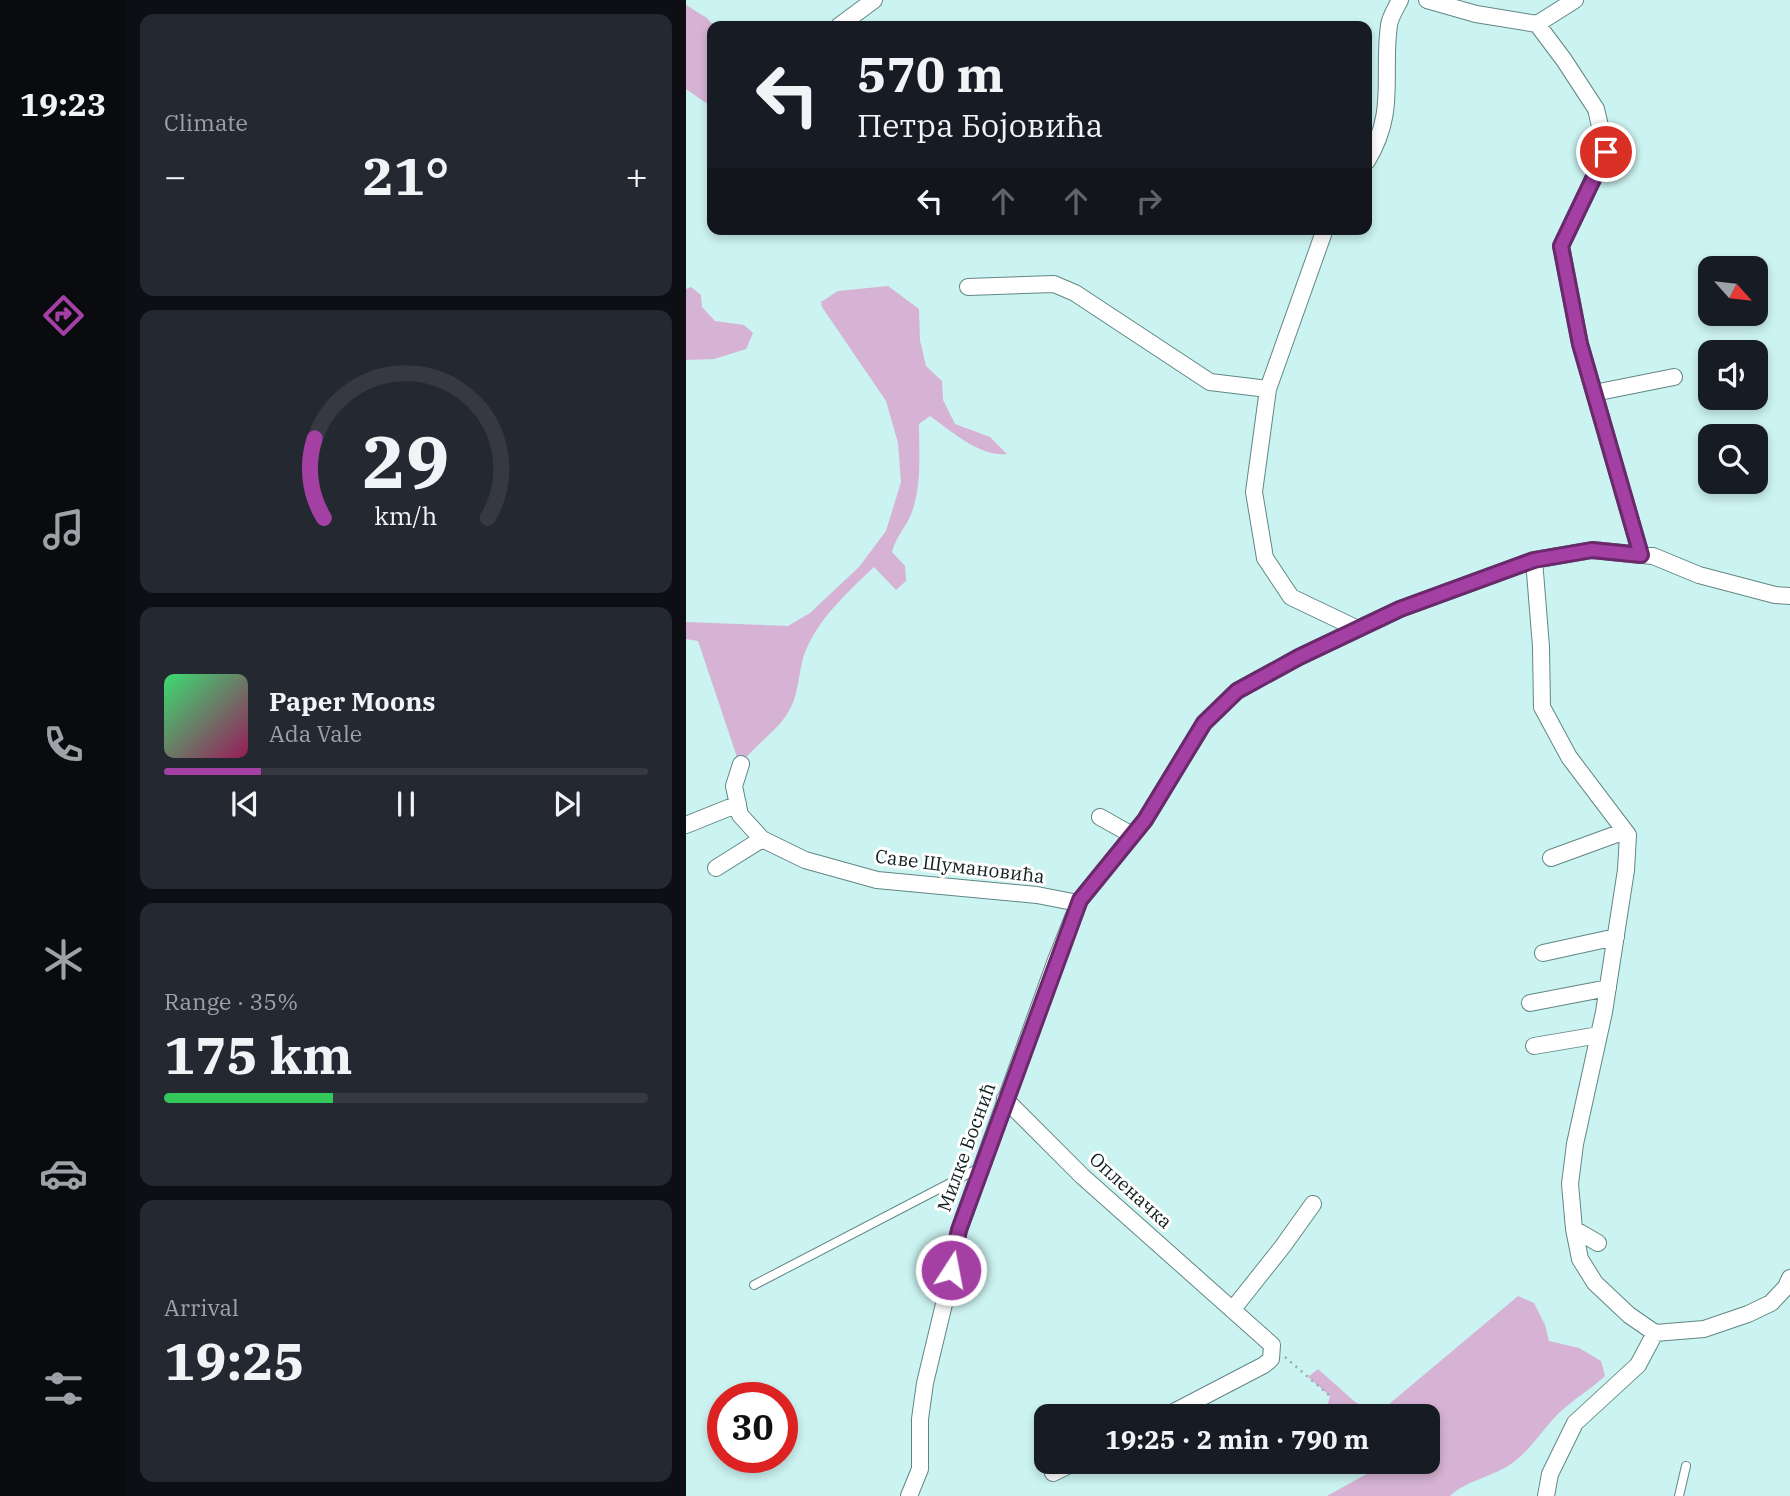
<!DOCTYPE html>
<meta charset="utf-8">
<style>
body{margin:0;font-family:"IBM Plex Serif",serif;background:#242831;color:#f1f3f6;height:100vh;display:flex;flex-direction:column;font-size:26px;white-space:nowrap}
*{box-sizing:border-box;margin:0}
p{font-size:23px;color:#9ea1a6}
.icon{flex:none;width:38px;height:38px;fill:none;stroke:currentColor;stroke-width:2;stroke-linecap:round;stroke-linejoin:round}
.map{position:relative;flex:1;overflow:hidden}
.panel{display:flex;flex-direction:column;gap:14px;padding:14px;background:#0d0f14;width:560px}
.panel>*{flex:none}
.guide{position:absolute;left:21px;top:21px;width:665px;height:214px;border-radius:14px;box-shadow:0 4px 10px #0003;background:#171b24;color:#f1f3f6;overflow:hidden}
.needle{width:46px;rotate:117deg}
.controls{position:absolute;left:1012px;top:256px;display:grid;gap:14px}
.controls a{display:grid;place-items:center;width:70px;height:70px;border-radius:14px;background:#171b24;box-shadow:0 4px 10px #0003;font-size:35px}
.speed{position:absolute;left:21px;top:1382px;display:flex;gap:14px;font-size:35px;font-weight:700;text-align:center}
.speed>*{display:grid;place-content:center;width:91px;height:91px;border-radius:50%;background:#171b24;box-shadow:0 4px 10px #0003;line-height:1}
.speed .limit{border:10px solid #d22;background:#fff;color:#111}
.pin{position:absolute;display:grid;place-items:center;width:60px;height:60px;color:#fff;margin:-30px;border:4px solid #fff;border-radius:50%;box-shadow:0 2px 7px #0007}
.me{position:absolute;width:77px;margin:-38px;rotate:11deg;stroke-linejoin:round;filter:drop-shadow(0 0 5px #0008)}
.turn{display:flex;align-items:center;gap:24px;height:147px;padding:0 35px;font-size:32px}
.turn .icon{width:91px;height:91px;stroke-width:2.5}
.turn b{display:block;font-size:49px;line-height:60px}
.lanes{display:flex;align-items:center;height:66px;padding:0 35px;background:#0003;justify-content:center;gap:35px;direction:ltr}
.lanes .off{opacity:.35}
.big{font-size:52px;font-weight:700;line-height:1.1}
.panel .card{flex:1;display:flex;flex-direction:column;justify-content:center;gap:10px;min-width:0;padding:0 24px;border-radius:14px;background:#242831}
.panel .dial{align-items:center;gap:0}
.dial svg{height:182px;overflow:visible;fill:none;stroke:#363941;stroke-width:7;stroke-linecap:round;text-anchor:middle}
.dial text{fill:#f1f3f6;stroke:none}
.song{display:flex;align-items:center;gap:21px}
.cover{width:84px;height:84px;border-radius:10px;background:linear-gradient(135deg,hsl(140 70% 55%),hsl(330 70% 35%))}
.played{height:7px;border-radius:4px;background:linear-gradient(90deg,#a43fa4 20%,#363941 20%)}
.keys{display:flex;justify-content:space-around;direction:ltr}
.heat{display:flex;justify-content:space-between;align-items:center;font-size:38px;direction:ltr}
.charge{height:10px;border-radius:5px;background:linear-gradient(90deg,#34c759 35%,#363941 0)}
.trip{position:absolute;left:348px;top:1404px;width:406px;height:70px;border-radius:14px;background:#171b24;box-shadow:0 4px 10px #0003;font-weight:700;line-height:70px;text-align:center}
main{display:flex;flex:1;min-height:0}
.dock{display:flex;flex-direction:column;width:126px;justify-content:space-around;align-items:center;background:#090b0e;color:#9ea1a6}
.dock .icon{width:49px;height:49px}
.dock .selected{color:#a43fa4}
.dock b{font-size:32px;color:#f1f3f6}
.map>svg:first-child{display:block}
</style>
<main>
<nav class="dock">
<b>19:23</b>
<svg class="icon selected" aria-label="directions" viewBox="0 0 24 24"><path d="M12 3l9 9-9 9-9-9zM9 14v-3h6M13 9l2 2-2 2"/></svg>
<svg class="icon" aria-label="music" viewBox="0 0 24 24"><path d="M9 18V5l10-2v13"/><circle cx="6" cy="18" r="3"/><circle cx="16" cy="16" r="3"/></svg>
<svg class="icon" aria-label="phone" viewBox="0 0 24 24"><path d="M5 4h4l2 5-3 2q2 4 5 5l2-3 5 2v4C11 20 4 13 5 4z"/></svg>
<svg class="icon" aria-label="climate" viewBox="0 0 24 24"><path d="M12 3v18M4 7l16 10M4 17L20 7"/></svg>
<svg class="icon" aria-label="car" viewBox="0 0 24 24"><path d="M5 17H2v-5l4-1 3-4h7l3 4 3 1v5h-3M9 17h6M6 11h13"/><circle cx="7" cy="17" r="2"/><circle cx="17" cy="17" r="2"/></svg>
<svg class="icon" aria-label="filters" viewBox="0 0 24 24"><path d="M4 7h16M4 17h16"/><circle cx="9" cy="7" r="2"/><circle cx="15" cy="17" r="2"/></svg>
</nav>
<section class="panel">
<div class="card"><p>Climate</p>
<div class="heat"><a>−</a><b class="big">21°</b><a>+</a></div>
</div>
<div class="card dial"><svg viewBox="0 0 100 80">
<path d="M14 69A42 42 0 1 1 86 69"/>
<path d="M14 69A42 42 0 0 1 10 34" stroke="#a43fa4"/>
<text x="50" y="56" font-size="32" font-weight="700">29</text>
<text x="50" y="72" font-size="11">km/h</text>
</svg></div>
<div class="card">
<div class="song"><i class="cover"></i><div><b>Paper Moons</b><p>Ada Vale</p></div></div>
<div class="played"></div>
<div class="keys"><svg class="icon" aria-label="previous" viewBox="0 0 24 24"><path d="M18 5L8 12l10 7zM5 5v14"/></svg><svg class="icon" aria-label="pause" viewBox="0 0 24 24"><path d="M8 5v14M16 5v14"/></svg><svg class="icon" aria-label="next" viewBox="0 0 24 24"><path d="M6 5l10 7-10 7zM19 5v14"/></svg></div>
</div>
<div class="card"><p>Range · 35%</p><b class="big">175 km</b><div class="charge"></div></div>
<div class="card"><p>Arrival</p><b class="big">19:25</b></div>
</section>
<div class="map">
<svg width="1104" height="1496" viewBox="0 0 1104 1496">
<rect width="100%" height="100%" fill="#cbf3f1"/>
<path fill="#d6b2d4" d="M 0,5 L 21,18 L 28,26 L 26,26 L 26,107 L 0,89 Z
M 202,286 L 233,309 L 234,340 L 240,366 L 256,381 L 257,400 L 269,424 L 304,437 L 321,454 C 294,457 265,431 244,416 L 233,424 C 233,453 236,483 226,512 C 221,526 210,536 206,552 L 219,566 L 220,581 L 210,590 L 188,567 C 161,593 132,618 118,655 C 113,671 112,694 105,707 C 94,730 70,743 55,764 L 51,757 L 12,641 L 0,639 L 0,622 L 102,626 L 124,613 L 173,567 L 200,531 L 215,482 L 212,443 L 200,401 L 136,307 L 135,302 L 152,291 Z
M 5,287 L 15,295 L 16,307 L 29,321 L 58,325 L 67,333 L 60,349 L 28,359 L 0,360 L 0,289 Z
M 832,1296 L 848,1303 L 859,1325 L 863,1341 L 893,1348 L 915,1361 L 919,1376 C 904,1390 886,1400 872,1414 C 855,1431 843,1453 822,1466 C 804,1477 778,1482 764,1496 L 641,1496 L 704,1461 L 742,1461 L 742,1416 L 639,1416 L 644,1396 L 622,1377 L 632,1369 L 669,1402 L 686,1411 L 696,1410 Z"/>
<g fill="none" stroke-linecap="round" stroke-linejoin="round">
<g stroke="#618785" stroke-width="10">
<path id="service" d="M 68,1285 L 293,1168
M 993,1496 L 1000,1466"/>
</g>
<g stroke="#618785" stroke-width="18">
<path id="minor" d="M 741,0 L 790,14 L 851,24 L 889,0
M 851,24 L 878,60 L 910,109 L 920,152 L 875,246 L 894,344 L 955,555
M 153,26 L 188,0
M 681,161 C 711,112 696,76 703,25 C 704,17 710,8 714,0
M 639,229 L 582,389 L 568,492 L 579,558 L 605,597 L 672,629
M 282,287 L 368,284 L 389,293 L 524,382 L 582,389
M 908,393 L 988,377
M 848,560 L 855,647 L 856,707 L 883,757 L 942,835 L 940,870 L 918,1012 L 889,1144 L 884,1184 L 888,1229 L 894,1259 L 909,1283 L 943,1315 L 969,1333 L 1018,1329 L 1062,1314 L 1085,1303 L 1100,1287 L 1104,1278
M 55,764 L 48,786 L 54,815 L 76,839 L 119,860 L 191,880 L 351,895 L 392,903
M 414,817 L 446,835
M 0,825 L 52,804
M 865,858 L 939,831
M 30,868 L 76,839
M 857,953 L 930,937
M 844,1003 L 922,988
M 848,1046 L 913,1035
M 319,1099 L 396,1176 L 586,1345 L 585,1359 L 578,1365 L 480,1416
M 888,1229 L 912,1243
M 547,1309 L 597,1246 L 627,1204
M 367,1473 L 391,1461
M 223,1496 L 234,1469 L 234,1419 L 239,1383 L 258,1304 L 273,1230 L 370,960 L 394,900 L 459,820 L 518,723 L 551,691 L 613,657 L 714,609 L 848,560 L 906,550 L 967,556 L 1013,575 L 1089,595 L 1104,596
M 860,1496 L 864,1474 L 889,1423 L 952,1365 L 969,1333"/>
</g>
<path stroke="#8eafad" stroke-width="2.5" stroke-dasharray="2 5" stroke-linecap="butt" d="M 599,1357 L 644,1396"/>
<use href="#service" stroke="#fff" stroke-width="8"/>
<use href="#minor" stroke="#fff" stroke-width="16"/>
</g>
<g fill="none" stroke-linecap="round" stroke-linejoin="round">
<g stroke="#6b296b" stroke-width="18">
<path id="route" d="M 265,1270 L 273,1230 L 394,900 L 459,820 L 518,723 L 551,691 L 613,657 L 714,609 L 848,560 L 906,550 L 955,555 L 894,344 L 875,246 L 920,152"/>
</g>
<use href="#route" stroke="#a43fa4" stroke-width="12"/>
</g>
<g text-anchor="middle" stroke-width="6" stroke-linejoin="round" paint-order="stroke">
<g font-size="19" fill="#0f1f1e" stroke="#fff">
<text transform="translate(274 866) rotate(7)" y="7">Саве Шумановића</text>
<text transform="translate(280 1147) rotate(-70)" y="7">Милке Боснић</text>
<text transform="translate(445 1190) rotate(42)" y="7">Опленачка</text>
</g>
</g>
</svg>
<div class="controls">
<a><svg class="needle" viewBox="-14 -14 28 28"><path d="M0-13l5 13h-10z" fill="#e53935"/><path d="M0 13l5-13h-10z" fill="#9ea1a6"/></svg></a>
<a><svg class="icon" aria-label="sound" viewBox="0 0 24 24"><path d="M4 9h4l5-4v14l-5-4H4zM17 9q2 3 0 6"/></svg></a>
<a><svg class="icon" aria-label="search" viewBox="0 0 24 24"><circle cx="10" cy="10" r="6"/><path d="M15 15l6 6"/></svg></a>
</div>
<div class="speed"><div class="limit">30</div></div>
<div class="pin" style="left:920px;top:152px;background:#d93025"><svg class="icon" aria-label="arrive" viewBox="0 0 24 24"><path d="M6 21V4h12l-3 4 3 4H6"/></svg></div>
<svg class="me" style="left:265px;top:1270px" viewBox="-20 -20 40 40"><circle r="17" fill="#a43fa4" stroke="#fff" stroke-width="3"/><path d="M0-11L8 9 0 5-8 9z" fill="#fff"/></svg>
<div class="trip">19:25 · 2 min · 790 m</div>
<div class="guide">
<div class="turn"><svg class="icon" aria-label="left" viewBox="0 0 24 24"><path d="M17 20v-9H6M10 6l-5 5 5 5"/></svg><div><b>570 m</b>Петра Бојовића</div></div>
<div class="lanes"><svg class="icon" aria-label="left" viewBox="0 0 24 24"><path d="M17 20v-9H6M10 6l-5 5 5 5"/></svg><svg class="icon off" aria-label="ahead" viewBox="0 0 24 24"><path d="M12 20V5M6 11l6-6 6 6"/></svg><svg class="icon off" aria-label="ahead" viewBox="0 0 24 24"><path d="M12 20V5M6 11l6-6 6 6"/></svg><svg class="icon off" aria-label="right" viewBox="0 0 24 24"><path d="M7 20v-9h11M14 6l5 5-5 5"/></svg></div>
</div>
</div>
</main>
